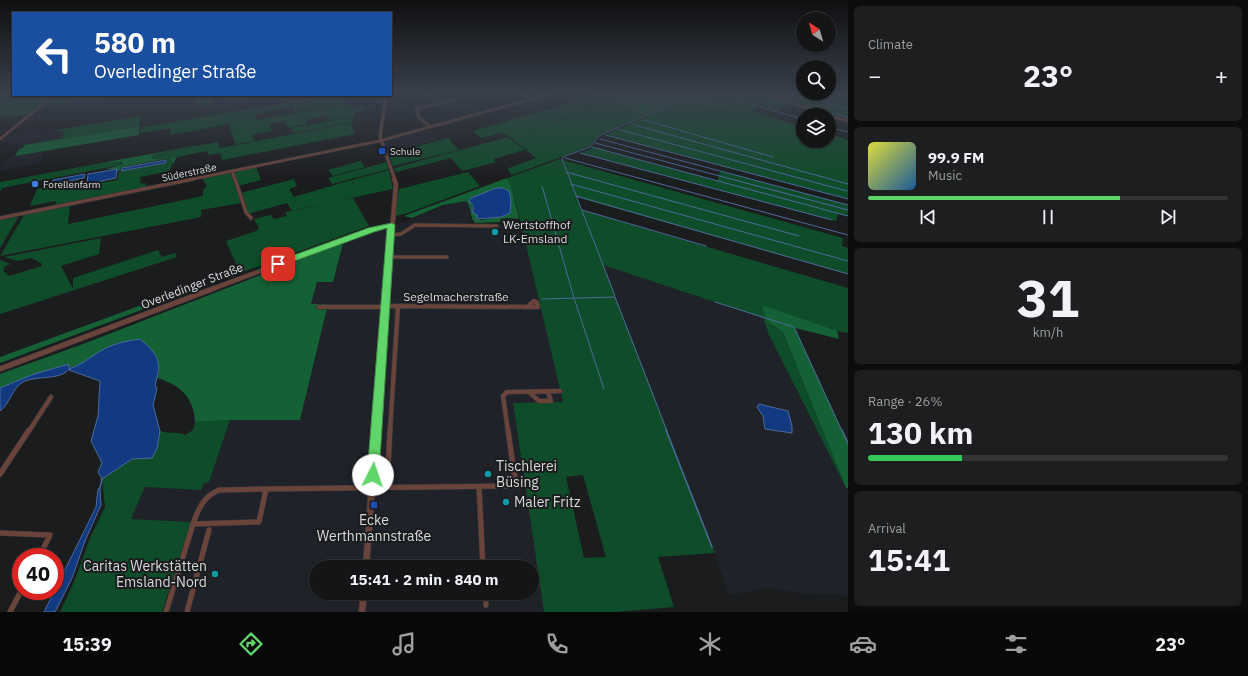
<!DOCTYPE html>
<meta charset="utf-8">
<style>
body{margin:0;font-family:"IBM Plex Sans",sans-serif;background:#1d1e1f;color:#f1f3f6;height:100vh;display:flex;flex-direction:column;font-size:15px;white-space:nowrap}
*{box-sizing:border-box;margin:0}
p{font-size:13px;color:#9d9fa1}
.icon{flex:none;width:22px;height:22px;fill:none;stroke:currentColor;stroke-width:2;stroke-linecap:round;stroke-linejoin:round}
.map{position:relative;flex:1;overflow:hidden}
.side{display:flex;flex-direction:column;gap:6px;padding:6px;background:#0b0c0c;width:400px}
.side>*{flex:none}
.banner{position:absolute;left:12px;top:12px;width:380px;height:84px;border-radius:0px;box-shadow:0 1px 3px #0004,0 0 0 1px #333435;background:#1a4fa0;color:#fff;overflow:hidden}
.needle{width:26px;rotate:323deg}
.tools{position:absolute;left:796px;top:12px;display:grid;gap:8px}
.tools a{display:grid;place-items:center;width:40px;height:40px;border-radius:50%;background:#141516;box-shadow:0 1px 3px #0004,0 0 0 1px #333435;font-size:20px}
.speed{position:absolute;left:12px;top:548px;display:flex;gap:8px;font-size:20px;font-weight:700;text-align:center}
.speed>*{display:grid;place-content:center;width:52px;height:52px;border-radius:50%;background:#141516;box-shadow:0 1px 3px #0004,0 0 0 1px #333435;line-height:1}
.speed .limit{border:6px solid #d22;background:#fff;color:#111}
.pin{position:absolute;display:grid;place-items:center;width:34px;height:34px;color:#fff;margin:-17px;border-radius:8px;box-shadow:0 2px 6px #0006}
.me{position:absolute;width:44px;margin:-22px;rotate:4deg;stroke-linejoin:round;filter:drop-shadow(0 0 3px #0008)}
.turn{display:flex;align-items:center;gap:14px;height:84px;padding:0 16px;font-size:18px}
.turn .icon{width:52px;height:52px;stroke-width:2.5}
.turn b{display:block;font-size:28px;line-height:34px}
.big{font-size:30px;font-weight:700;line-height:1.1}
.side .widget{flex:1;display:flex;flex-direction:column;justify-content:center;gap:6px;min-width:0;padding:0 14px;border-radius:6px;background:#1d1e1f}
.side .dial{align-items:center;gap:0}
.dial b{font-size:52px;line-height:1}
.song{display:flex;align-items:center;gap:12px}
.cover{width:48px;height:48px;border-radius:6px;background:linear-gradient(135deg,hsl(60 70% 55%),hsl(210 70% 35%))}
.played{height:4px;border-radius:2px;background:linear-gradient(90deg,#60d56a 70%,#333435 70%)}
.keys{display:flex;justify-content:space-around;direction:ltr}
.heat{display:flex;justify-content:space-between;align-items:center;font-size:22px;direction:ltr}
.charge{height:6px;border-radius:3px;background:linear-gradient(90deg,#34c759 26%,#333435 0)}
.trip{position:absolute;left:309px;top:560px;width:230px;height:40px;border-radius:20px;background:#141516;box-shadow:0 1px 3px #0004,0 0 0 1px #333435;font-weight:700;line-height:40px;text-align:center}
.tab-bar{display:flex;height:64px;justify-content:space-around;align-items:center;background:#080809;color:#9d9fa1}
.tab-bar .icon{width:28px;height:28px}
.tab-bar .current{color:#60d56a}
.tab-bar b{font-size:18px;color:#f1f3f6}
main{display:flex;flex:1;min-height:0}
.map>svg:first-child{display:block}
</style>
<main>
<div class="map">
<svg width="848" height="612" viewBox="0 0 848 612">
<rect width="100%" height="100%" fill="#1b1c1e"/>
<path fill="#20222a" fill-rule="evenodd" d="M 428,129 L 440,139 L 387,153 L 384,141 Z
M 40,130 L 40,133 L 64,131 L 62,139 L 11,147 L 12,142 L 0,144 L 0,140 L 6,136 Z
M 44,151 L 41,163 L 0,171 L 0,166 L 6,163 L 8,157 Z
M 468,196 L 470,224 L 521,224 L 563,402 L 513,404 L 544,612 L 163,612 L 191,522 L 131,519 L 145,487 L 201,490 L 204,483 L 209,482 L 230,420 L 300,420 L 328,305 L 311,304 L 317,282 L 333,282 L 343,243 L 412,219 ZM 316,567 L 532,567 L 532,593 L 316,593 Z
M 602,265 L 763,318 L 769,335 L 846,488 L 848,488 L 848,597 L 838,594 L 802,593 L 768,588 L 729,595 L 712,547 Z"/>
<path fill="#0f4c29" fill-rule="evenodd" d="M 0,94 L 51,95 L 27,115 L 0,117 Z
M 597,94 L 646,115 L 600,134 L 589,146 L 580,150 L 512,175 L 507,169 L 536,158 L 509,136 L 501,133 L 481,138 L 473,131 L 579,100 L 593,108 L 525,131 L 593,109 L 580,99 Z
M 697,94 L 763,94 L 790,103 L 775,111 L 758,107 L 753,112 L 803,127 L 803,141 L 829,141 L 829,134 L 848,140 L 848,199 L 605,135 L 684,100 L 713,109 L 717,106 L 727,109 L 734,107 L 694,95 Z
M 767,94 L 848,94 L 848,120 Z
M 56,95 L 123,95 L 40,107 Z
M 211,95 L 265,95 L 228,101 L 227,97 L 224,98 L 223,96 L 211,98 L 212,105 L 198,107 L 197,97 Z
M 333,95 L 345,95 L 342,96 L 346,103 L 295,112 L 293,107 L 256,114 L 257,120 L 348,104 L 351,108 L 364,106 L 367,109 L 354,112 L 355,116 L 330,120 L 328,116 L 306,120 L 307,124 L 288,128 L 284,121 L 269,124 L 272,131 L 252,135 L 254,141 L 235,144 L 229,124 L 170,135 L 171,128 L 140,133 L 142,127 Z
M 141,116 L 139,126 L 62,139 L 64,131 L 55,132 L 57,130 Z
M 359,116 L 351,118 L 353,122 L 294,133 L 291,128 Z
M 351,123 L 355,134 L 222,160 L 220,153 L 208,155 L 207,151 L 178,157 L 153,159 L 151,157 L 151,155 L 218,142 L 220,148 Z
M 508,137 L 525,150 L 493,159 L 496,162 L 462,171 L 451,158 L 396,172 L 394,168 Z
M 448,138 L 459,150 L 393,166 L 390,158 L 416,151 L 415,147 Z
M 592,147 L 717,181 L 720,171 L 848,205 L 848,216 L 838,214 L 836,221 L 832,220 L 580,153 L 591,149 Z
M 170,158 L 172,165 L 169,171 L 140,177 L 141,184 L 146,183 L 146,188 L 55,206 L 56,201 L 30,206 L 37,189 L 84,180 L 83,186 L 117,180 L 119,172 L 166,163 L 167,159 Z
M 560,159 L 562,159 L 571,186 L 563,160 L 843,238 L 842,246 L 848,248 L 848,274 L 576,197 L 581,210 L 848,288 L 848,333 L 767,321 L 783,332 L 846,488 L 769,335 L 763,318 L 603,265 L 715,553 L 658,557 L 674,607 L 616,612 L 544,612 L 513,403 L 563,402 L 521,224 L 511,186 L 507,178 ZM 583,475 L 606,557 L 605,557 L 584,558 L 566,477 Z
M 360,161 L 365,167 L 333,176 L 328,170 Z
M 121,162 L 121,165 L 2,188 L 0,192 L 0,182 L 101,163 Z
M 386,162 L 389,169 L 332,184 L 328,178 Z
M 256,167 L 261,180 L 238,186 L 234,172 Z
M 389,170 L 393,189 L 292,211 L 287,203 L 248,214 L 241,193 L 294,179 L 297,186 L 289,189 L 294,197 L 351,180 L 355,188 L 352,180 Z
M 468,172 L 480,186 L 405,214 L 395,216 L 399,189 Z
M 229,173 L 231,174 L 241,203 L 201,210 L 201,217 L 0,256 L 24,215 L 26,214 L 70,205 L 68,224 L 203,196 L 203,190 L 207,186 L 202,178 Z
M 353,198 L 369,226 L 240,273 L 226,241 L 256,231 L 259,228 L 254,219 L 271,215 L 274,219 L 287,216 L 285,212 Z
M 16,217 L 18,218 L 0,248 L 0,220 Z
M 101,238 L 99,254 L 61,266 L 73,289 L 73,278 L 158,250 L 162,257 L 175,253 L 177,257 L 0,314 L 0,260 L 11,264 L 5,266 L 3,271 L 9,276 L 42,266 L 41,263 L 31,258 L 18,261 L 4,257 Z
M 230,420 L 209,482 L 204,483 L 201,490 L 145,487 L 131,519 L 191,522 L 162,612 L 60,612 L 74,582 L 90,538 L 105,507 L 102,479 L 132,459 L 152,458 L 157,448 L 160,431 C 168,434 176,431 185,435 L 193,430 L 195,422 Z"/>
<path fill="#146135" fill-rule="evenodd" d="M 597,94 L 696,94 L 694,95 L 735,107 C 729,111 723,108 717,106 L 713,109 L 682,100 L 646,115 Z
M 140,126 L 139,135 L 15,156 L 19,149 L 23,148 L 24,145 Z
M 209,143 L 151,155 L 153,159 L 177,157 L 173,164 L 170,158 L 122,167 L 118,172 L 117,169 L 105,169 L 122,165 L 122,162 L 101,163 Z
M 507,178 L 511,186 L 519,219 L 507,218 L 501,219 L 500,222 L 475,223 C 469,217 472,207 466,201 L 443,205 L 412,218 L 404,216 ZM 483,194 L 501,217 L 481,220 L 477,219 L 477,215 L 473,213 L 471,198 Z
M 343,243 L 333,282 L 317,282 L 311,304 L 328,304 L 300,420 L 230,420 L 195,422 C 194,397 180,385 157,378 L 159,372 L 88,359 C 82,363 75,369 68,367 L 68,364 L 0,388 L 0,374 L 83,344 Z
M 199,284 L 200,288 L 0,363 L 0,357 Z
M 762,305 L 837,331 L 839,339 L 795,328 L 848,443 L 848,488 L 846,488 L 783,332 L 767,321 Z"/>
<path fill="#113a80" stroke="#4d6a9c" d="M 166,160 L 166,162 L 165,163 L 121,171 L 122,168 Z
M 117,169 L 116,178 L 87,184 L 88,174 Z
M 85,174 L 84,178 L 45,186 L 44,185 L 45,184 L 51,183 L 53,180 Z
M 496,188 L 503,188 L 509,191 L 511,200 L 510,213 L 501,217 L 477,219 L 477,215 L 473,213 L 473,205 L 469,201 L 471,198 Z
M 140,339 C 159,355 162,362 155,385 L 157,389 L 153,405 L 160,431 L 157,448 L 152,458 L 132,459 L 102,479 L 98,472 L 102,463 L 91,441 L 98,416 L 100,381 L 69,370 L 71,368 C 83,364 93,355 104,349 C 116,343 127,341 140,339 Z
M 69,364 L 68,366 L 70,368 C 61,381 37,375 23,382 C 12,388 10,404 0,411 L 0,388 L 34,374 Z
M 759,404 L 788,411 L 792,426 L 792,433 L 765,429 L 763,416 L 757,407 Z
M 100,488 L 101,505 L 85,541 L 72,578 L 55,612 L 44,612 L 96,507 L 98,489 Z"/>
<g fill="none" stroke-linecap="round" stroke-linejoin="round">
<path stroke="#4d6a9c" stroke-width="1" d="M 713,94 L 803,119
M 751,94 L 778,103
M 799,94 L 848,110
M 846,94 L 848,95
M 833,113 L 848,117
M 644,120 L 773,157
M 631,124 L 848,184
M 829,127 L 848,132
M 617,129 L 847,191
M 605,135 L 848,199
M 600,139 L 848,205
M 595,143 L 848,210
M 592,147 L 848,216
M 580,153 L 832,220
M 565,158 L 848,235
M 566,172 L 799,236
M 571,184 L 848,261
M 542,186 L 574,298 L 604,389
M 576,196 L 848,274
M 582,210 L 706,246
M 615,296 L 562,159 L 563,157 L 590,147 L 599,136 L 607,132 L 697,94
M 542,299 L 615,297 L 667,431
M 715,302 L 794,327 L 842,431"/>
<path stroke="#4d6a9c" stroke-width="1.5" d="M 666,430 L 712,547
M 842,430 L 848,443
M 100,488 L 102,479"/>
<g stroke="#363739" stroke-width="3.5">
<path id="minor-far3" d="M 431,94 L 433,99
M 525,94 L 528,100
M 765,94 L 829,115
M 829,115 L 848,121
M 431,127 L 419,118 L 416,109 L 457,99
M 0,139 L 54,95
M 232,171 L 235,180
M 188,180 L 379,141 L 550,94"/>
</g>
<g stroke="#363739" stroke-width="4.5">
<path id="minor-far2" d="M 235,179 L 246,212 L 251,218
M 0,218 L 193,179
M 391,235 L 401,234 L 415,225 L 497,226
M 389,257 L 447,257"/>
</g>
<g stroke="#363739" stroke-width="5.5">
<path id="minor-far1" d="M 534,301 L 537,303 L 538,307 L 527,307 Z
M 385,306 L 527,307
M 319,307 L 385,307
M 529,392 L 539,401 L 551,401 L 548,392
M 29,431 L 51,397
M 390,431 L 398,306
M 508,431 L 503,396 L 507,392 L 560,391"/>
</g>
<g stroke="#363739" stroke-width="6">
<path id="minor" d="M 0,474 L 29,430
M 387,487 L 390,430
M 479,487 L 483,567
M 266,489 L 259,522 L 193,524 C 198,509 204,496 219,490 Z
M 266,489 L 516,486 L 508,430
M 0,533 L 50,535 L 39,557
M 485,593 L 486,605
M 10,612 L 21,591
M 166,612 L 193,524
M 187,612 L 209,530"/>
</g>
<g stroke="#363739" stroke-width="4">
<path id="tertiary-far3" d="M 386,95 L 380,137 L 395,180"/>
</g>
<g stroke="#363739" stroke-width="5.5">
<path id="tertiary-far2" d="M 212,289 L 371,230 L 392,225
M 387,289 L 396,184 L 394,179"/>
</g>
<g stroke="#363739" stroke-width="6">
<path id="tertiary-far1" d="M 0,369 L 215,288
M 376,431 L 387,288"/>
</g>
<g stroke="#363739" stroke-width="8">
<path id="tertiary" d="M 366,567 L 376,430
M 362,612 L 364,593"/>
</g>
<use href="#minor-far3" stroke="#6a433a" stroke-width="2.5"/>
<use href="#minor-far2" stroke="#6a433a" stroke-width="3"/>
<use href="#minor-far1" stroke="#6a433a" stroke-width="4"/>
<use href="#minor" stroke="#6a433a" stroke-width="5"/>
<use href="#tertiary-far3" stroke="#6a433a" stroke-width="3"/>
<use href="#tertiary-far2" stroke="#6a433a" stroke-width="4"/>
<use href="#tertiary-far1" stroke="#6a433a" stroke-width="5"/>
<use href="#tertiary" stroke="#6a433a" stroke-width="6"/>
</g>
<linearGradient id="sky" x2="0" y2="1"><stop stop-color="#0f0f10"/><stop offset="0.52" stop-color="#39404c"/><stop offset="1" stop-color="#39404c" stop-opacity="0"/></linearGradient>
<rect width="848" height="180" fill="url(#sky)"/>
<path fill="#60d56a" stroke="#3e8a45" d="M 392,223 L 395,225 L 379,475 L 377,479 L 373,481 L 369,479 L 367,475 L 387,228 L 374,232 L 281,266 L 275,266 L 274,264 L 275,262 L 368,228 Z"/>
<g fill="#1a4fb4" stroke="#1b1c1e" stroke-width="1.5">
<rect x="378" y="147" width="8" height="8" rx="2"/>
<rect x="370" y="501" width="8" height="8" rx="2"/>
</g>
<circle fill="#3f7fe0" stroke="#1b1c1e" stroke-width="1.5" cx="35" cy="184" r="4"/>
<g fill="#0f9aa8" stroke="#1b1c1e" stroke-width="1.5">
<circle cx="495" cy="232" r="4"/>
<circle cx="488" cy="474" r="4"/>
<circle cx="506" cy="502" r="4"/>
<circle cx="215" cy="574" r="4"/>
</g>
<g text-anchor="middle" stroke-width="4" stroke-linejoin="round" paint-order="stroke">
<g font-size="10" fill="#d9dadc" stroke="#1b1c1e" text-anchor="start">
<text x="390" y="155">Schule</text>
<text x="43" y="188">Forellenfarm</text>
</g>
<g font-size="10" fill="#d9dadc" stroke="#1b1c1e">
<text transform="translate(189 172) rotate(-12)" y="4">Süderstraße</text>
</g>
<g font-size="12" fill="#d9dadc" stroke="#1b1c1e" text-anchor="start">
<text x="503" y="229">Wertstoffhof<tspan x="503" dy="14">LK-Emsland</tspan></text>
</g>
<g font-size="12" fill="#d9dadc" stroke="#1b1c1e">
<text transform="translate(192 286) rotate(-21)" y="4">Overledinger Straße</text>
<text x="456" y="301">Segelmacherstraße</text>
</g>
<g font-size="14" fill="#d9dadc" stroke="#1b1c1e" text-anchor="start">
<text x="496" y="471">Tischlerei<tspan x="496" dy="16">Büsing</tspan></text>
<text x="514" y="507">Maler Fritz</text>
<text x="374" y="525" text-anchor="middle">Ecke<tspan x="374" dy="16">Werthmannstraße</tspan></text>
<text x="207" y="571" text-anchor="end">Caritas Werkstätten<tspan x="207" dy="16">Emsland-Nord</tspan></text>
</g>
</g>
</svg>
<div class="tools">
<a><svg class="needle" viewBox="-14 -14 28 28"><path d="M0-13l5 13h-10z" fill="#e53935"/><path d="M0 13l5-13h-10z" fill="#9d9fa1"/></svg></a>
<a><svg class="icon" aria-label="search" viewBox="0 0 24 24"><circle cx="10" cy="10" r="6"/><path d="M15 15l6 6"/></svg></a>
<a><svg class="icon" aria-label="layers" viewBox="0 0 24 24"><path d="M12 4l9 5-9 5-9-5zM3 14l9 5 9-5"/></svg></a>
</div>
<div class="speed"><div class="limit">40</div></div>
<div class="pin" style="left:278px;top:264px;background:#d93025"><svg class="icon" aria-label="arrive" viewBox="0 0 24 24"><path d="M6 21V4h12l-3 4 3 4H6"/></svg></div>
<svg class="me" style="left:373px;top:475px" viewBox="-20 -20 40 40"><circle r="19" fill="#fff"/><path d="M0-13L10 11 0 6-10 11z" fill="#60d56a"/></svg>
<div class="trip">15:41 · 2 min · 840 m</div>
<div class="banner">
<div class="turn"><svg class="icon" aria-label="left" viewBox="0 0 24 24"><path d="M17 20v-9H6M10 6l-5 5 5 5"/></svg><div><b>580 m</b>Overledinger Straße</div></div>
</div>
</div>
<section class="side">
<div class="widget"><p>Climate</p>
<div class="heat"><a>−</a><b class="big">23°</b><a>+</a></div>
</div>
<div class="widget">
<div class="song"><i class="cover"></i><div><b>99.9 FM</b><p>Music</p></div></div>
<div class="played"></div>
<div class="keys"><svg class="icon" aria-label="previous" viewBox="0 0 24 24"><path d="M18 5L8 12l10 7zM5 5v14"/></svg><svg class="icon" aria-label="pause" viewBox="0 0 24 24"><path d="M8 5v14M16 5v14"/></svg><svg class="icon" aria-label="next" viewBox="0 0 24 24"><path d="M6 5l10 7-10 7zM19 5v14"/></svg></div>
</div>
<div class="widget dial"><b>31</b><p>km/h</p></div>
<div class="widget"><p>Range · 26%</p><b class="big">130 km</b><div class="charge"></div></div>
<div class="widget"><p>Arrival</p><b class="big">15:41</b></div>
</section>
</main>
<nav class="tab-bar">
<b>15:39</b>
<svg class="icon current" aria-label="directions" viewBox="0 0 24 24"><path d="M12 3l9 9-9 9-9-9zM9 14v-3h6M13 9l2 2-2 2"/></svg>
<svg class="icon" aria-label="music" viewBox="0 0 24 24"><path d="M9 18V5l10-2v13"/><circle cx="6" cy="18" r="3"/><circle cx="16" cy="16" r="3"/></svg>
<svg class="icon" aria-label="phone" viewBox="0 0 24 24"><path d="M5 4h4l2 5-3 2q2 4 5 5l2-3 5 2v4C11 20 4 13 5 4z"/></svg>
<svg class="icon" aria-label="climate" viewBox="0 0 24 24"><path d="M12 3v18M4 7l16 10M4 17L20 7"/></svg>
<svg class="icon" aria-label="car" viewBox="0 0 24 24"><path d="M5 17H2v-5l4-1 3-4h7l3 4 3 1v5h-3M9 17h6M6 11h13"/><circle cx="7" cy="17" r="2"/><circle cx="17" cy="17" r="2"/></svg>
<svg class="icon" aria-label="filters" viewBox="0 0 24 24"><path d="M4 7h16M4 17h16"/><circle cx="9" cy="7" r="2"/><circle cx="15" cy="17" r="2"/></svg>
<b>23°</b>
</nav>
